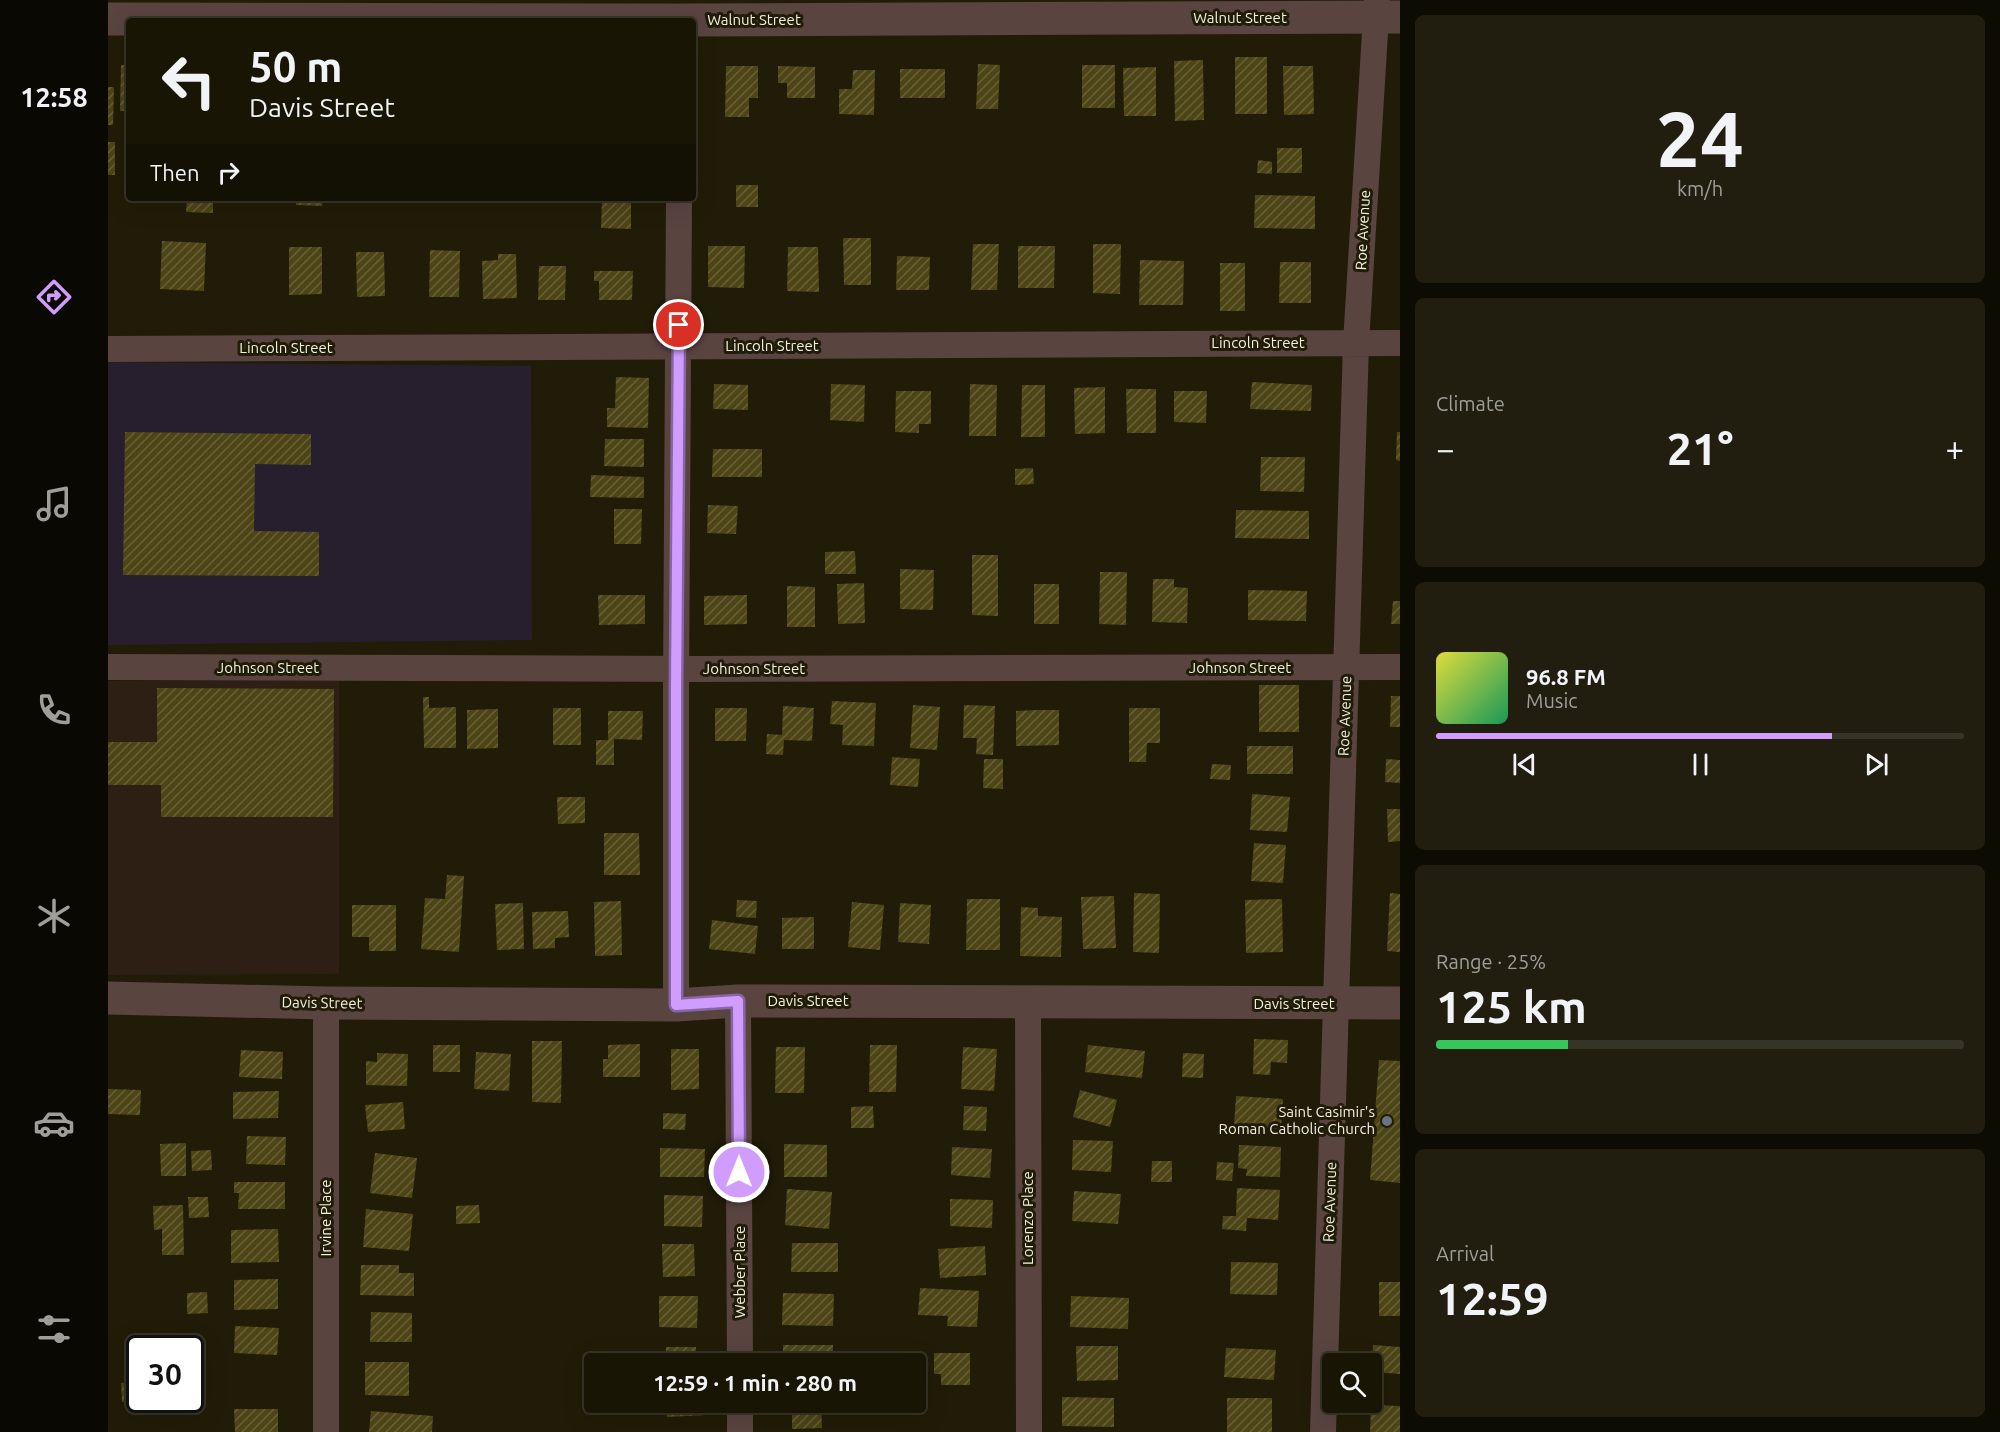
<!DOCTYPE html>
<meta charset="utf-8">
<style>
body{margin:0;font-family:Ubuntu,sans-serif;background:#211e0f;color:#f1f3f6;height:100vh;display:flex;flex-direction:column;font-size:22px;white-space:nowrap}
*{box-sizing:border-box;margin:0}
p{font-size:20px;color:#9f9f9a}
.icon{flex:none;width:33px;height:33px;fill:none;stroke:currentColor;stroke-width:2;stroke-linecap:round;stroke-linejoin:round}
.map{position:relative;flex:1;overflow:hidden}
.sheet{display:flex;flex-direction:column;gap:15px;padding:15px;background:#0d0c03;width:600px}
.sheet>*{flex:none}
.top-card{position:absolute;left:18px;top:18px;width:570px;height:183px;border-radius:6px;box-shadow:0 6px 24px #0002,0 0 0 2px #363427;background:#181505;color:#f1f3f6;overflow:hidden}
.fabs{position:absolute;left:1214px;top:1353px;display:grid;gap:12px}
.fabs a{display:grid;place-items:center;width:60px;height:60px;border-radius:6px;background:#181505;box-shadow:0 6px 24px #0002,0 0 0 2px #363427;font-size:30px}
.speed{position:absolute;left:18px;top:1335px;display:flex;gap:12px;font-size:30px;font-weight:700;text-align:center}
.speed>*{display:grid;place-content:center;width:78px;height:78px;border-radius:50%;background:#181505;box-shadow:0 6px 24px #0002,0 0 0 2px #363427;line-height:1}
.speed .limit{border:3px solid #111;border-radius:9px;background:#fff;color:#111}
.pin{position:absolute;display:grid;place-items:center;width:51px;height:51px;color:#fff;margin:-26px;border:3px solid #fff;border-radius:50%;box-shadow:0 2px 6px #0007}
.me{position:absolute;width:66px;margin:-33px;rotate:0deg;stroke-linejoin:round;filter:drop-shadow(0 0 4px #0008)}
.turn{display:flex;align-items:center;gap:21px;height:126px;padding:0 24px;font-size:27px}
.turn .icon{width:78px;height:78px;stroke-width:2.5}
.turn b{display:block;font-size:42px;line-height:51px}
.then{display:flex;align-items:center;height:57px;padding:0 24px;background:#0003;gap:12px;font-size:22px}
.big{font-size:45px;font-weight:600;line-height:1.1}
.sheet .card{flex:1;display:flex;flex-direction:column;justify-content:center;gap:9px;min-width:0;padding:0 21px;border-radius:9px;background:#211e0f}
.sheet .dial{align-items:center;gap:0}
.dial b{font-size:78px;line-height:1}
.song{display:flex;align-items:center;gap:18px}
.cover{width:72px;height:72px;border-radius:9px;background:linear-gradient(135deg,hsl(60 70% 55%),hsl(150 70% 35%))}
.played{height:6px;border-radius:3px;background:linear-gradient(90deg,#d09dff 75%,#363427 75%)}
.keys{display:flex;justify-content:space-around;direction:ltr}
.heat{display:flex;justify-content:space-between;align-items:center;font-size:33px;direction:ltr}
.charge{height:9px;border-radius:4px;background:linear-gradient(90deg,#34c759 25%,#363427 0)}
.trip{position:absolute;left:476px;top:1353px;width:342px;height:60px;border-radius:6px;background:#181505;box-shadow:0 6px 24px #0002,0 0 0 2px #363427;font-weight:600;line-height:60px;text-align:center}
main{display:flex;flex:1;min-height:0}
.tab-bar{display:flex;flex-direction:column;width:108px;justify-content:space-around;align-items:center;background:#0a0802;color:#9f9f9a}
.tab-bar .icon{width:42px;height:42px}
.tab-bar .on{color:#d09dff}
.tab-bar b{font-size:27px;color:#f1f3f6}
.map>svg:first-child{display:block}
</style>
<main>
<nav class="tab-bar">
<b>12:58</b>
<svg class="icon on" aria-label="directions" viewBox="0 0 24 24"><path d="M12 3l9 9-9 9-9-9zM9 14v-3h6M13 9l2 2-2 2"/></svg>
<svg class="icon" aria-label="music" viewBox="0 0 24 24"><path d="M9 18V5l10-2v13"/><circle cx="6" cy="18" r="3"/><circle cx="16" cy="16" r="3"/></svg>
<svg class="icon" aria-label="phone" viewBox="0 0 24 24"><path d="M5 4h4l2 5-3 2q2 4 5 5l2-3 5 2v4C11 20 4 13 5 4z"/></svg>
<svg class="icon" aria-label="climate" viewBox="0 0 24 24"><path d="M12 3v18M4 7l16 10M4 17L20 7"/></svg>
<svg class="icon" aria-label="car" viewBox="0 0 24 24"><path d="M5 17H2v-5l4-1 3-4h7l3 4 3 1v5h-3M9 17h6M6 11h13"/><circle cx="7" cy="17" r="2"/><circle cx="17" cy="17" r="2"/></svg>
<svg class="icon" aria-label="filters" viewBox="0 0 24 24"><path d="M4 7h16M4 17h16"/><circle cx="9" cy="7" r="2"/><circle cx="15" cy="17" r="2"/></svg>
</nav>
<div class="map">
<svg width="1292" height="1432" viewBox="0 0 1292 1432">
<defs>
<pattern id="building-hatch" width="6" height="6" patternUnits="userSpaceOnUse" patternTransform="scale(1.5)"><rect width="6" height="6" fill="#4d4516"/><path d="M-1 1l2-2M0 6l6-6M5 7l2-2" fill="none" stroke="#676038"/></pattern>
</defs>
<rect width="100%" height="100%" fill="#201c07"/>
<path fill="#2e1f15" d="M 231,680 L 231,974 L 0,975 L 0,681 Z"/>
<path fill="#271f2e" d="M 0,362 L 423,366 L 424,640 L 0,645 Z"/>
<path fill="url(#building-hatch)" d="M 1127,57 L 1159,57 L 1159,114 L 1127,114 Z
M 1095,60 L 1096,120 L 1067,121 L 1066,61 Z
M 870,64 L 892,65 L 890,109 L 868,109 Z
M 13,65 L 21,65 L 21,111 L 12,111 Z
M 974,65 L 1007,65 L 1007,108 L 974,108 Z
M 618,66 L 650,66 L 650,98 L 641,98 L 641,117 L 617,117 Z
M 670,66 L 707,67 L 707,98 L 679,98 L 679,83 L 670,83 Z
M 1175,66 L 1205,66 L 1206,114 L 1176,115 Z
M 1048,67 L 1048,116 L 1016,116 L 1015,68 Z
M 792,69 L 837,69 L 837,98 L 792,98 Z
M 745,70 L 767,70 L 766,115 L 731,114 L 731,89 L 744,89 Z
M 0,87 L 6,87 L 5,125 L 0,125 Z
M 0,142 L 7,142 L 7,175 L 0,175 Z
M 1169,148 L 1194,148 L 1194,173 L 1169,173 Z
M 1150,160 L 1164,162 L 1164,174 L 1149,173 Z
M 628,185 L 650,185 L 650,207 L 628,207 Z
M 1147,195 L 1207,196 L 1207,229 L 1146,228 Z
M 79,198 L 105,198 L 105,213 L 78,212 Z
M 188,198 L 215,198 L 214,206 L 188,205 Z
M 494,200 L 523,201 L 523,229 L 493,228 Z
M 735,238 L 763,238 L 763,285 L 736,285 Z
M 54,241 L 98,243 L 96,291 L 52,289 Z
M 865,244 L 891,244 L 889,290 L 863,290 Z
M 985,244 L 1013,244 L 1012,294 L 985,293 Z
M 600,246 L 637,246 L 636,288 L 600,287 Z
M 910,246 L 947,246 L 946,288 L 910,288 Z
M 181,247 L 214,247 L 214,294 L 181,295 Z
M 680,247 L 710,247 L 711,292 L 679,291 Z
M 322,250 L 352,251 L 351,297 L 321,297 Z
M 248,252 L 276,252 L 277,296 L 249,297 Z
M 390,254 L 408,254 L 409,298 L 375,299 L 374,261 L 390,260 Z
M 789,256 L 822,257 L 821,290 L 788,290 Z
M 1032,260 L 1076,261 L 1075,305 L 1031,305 Z
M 1172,262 L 1203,262 L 1203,303 L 1171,303 Z
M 1112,263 L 1137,263 L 1137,311 L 1112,311 Z
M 431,266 L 458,266 L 457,300 L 430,300 Z
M 486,271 L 525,271 L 524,300 L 491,300 L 491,281 L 486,281 Z
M 508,377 L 541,378 L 540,428 L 499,427 L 499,408 L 507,408 Z
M 1144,382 L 1204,385 L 1203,411 L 1142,409 Z
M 606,384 L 640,385 L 640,410 L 605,409 Z
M 723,384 L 757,385 L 756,422 L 722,420 Z
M 862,384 L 889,385 L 888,436 L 861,436 Z
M 914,385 L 937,385 L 937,437 L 913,437 Z
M 997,387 L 997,433 L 967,434 L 966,388 Z
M 1018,389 L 1048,389 L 1048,433 L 1019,433 Z
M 788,391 L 823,391 L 823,424 L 811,424 L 811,433 L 787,432 Z
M 1066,391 L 1099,391 L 1098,423 L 1066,422 Z
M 17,432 L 203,434 L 203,465 L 147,464 L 146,531 L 211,532 L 211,576 L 15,575 Z
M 1289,432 L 1292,432 L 1292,461 L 1288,460 Z
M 497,439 L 536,439 L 536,467 L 496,466 Z
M 605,449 L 654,449 L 654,477 L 604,477 Z
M 1153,457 L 1197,457 L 1196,492 L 1152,491 Z
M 925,468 L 926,484 L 907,485 L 907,469 Z
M 483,475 L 536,477 L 536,498 L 482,497 Z
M 600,505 L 630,506 L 628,534 L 599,533 Z
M 506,509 L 534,509 L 533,544 L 506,544 Z
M 1128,510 L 1201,511 L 1201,539 L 1127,538 Z
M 747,551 L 748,574 L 717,574 L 717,552 Z
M 864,555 L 890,555 L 890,616 L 864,615 Z
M 792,569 L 826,570 L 825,610 L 792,609 Z
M 992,572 L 1019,572 L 1018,625 L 991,624 Z
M 1045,579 L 1066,579 L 1066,587 L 1080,588 L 1079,623 L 1044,622 Z
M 756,583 L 757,623 L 730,624 L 729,584 Z
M 926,584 L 951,584 L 951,624 L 926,624 Z
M 679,586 L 707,587 L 707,627 L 679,627 Z
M 1140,590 L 1199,591 L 1198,621 L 1140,620 Z
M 490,595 L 537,595 L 537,624 L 491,625 Z
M 639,595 L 639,624 L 596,625 L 596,596 Z
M 1285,601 L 1292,601 L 1292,624 L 1283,624 Z
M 1151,685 L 1191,685 L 1191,732 L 1151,732 Z
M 49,688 L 226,689 L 225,817 L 53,817 L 53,785 L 0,785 L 0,742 L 49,742 Z
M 1283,696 L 1292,696 L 1292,727 L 1282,727 Z
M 315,697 L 321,697 L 321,708 L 348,707 L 348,748 L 316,748 Z
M 724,701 L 768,703 L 766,746 L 734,745 L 735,725 L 722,724 Z
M 805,705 L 832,707 L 829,750 L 802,748 Z
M 856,705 L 887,706 L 885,755 L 868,754 L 869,738 L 855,738 Z
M 675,706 L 706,708 L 704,741 L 676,740 L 675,755 L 658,754 L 659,734 L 674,735 Z
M 445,708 L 473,708 L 473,745 L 445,745 Z
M 607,708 L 639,708 L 638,741 L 607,741 Z
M 1021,708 L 1052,708 L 1052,743 L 1039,743 L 1038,762 L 1021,762 Z
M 390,709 L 390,748 L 359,749 L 359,710 Z
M 929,710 L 951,710 L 951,745 L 908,746 L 908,711 Z
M 500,711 L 535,711 L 534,740 L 506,739 L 506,765 L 488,765 L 488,740 L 500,740 Z
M 1139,746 L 1185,746 L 1185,774 L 1139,774 Z
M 784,757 L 812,759 L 810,787 L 782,785 Z
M 876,759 L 895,759 L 895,789 L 875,788 Z
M 1278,759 L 1292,760 L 1292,783 L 1277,782 Z
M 1104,764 L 1123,765 L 1122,780 L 1102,779 Z
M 1144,794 L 1182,797 L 1179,832 L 1142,830 Z
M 449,797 L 477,797 L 477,823 L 450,824 Z
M 1279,809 L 1292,809 L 1292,841 L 1280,842 Z
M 496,833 L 531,833 L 532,875 L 496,875 Z
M 1146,843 L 1178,845 L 1175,883 L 1143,881 Z
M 339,875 L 356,876 L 351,952 L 313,949 L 317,898 L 337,899 Z
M 1026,893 L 1052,894 L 1051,953 L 1025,952 Z
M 1282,893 L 1292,894 L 1292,952 L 1279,951 Z
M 1006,896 L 1008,948 L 975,949 L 973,897 Z
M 859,899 L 892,899 L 892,950 L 858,950 Z
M 1174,899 L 1175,952 L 1138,953 L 1137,900 Z
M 629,900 L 649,901 L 648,918 L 628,917 Z
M 513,901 L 514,955 L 487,956 L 486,902 Z
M 744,902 L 776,905 L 772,950 L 740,947 Z
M 415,903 L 416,949 L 389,950 L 387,904 Z
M 792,903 L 823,905 L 821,944 L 790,942 Z
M 244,905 L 288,905 L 288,951 L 261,951 L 261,937 L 244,937 Z
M 913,907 L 930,908 L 930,916 L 954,917 L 953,957 L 912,956 Z
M 460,911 L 461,937 L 447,938 L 447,948 L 425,949 L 424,912 Z
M 706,917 L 706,949 L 674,949 L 674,918 Z
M 604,920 L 650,926 L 647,954 L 601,949 Z
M 1146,1039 L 1180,1040 L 1179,1063 L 1163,1062 L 1162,1075 L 1145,1074 Z
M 424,1041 L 454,1041 L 453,1103 L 424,1102 Z
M 532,1044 L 532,1077 L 495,1077 L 495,1059 L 500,1059 L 500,1045 Z
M 325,1045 L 352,1045 L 352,1072 L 325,1072 Z
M 762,1045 L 789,1045 L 788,1092 L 761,1092 Z
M 980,1045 L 1037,1051 L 1034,1078 L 977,1072 Z
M 668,1047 L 697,1047 L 696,1093 L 667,1093 Z
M 855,1047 L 889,1049 L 886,1091 L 853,1089 Z
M 563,1049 L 591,1049 L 591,1089 L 563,1090 Z
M 133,1050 L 175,1052 L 174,1079 L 131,1077 Z
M 368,1052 L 403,1054 L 401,1091 L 366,1089 Z
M 269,1053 L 300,1054 L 299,1086 L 258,1085 L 258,1061 L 269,1062 Z
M 1075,1053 L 1096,1054 L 1095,1078 L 1074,1077 Z
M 1271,1060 L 1292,1061 L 1292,1183 L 1262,1180 Z
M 0,1089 L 33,1090 L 32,1115 L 0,1114 Z
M 972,1090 L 1009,1100 L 1002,1127 L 965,1117 Z
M 171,1091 L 170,1118 L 125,1119 L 125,1092 Z
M 1128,1096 L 1175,1099 L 1173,1129 L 1126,1126 Z
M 295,1102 L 297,1129 L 260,1132 L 257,1105 Z
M 765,1106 L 766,1128 L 743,1128 L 743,1107 Z
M 856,1106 L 879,1107 L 878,1131 L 855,1130 Z
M 555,1113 L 578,1114 L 577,1130 L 555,1129 Z
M 139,1136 L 178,1137 L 177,1165 L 138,1164 Z
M 965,1140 L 1005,1141 L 1003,1172 L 964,1170 Z
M 78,1143 L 78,1176 L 53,1176 L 52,1144 Z
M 676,1144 L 719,1145 L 719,1177 L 676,1177 Z
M 1131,1145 L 1173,1147 L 1172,1177 L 1138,1176 L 1139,1169 L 1130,1168 Z
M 844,1147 L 884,1149 L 882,1178 L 843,1175 Z
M 552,1148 L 597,1149 L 596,1177 L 552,1177 Z
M 103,1150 L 104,1170 L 84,1171 L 83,1151 Z
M 267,1153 L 309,1158 L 304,1198 L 262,1193 Z
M 1044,1161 L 1064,1161 L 1064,1182 L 1043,1182 Z
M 1109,1162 L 1126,1163 L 1124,1181 L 1108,1180 Z
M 126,1182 L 177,1182 L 177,1209 L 130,1209 L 131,1193 L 126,1193 Z
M 1129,1188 L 1172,1190 L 1170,1220 L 1139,1218 L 1138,1231 L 1114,1229 L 1115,1216 L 1128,1216 Z
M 679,1189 L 724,1192 L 721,1229 L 677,1225 Z
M 966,1191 L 1013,1194 L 1010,1224 L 964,1221 Z
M 556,1195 L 595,1196 L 594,1227 L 556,1226 Z
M 80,1197 L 100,1197 L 101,1217 L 81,1218 Z
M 842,1199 L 885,1200 L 884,1228 L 842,1226 Z
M 75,1205 L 76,1255 L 54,1255 L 54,1229 L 46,1230 L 45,1206 Z
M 371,1205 L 372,1223 L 348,1224 L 348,1206 Z
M 258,1209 L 305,1214 L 301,1251 L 255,1247 Z
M 170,1229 L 171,1262 L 123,1263 L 123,1230 Z
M 684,1243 L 730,1243 L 730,1272 L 683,1272 Z
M 554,1244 L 586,1244 L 587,1276 L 555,1277 Z
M 877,1246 L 878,1275 L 832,1278 L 830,1249 Z
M 1123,1262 L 1170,1263 L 1169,1295 L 1122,1294 Z
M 253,1265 L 291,1265 L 291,1273 L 306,1273 L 306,1296 L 252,1295 Z
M 170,1279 L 170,1309 L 126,1310 L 126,1280 Z
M 1271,1282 L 1292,1282 L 1292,1316 L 1271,1316 Z
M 812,1288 L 871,1291 L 869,1327 L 839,1326 L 840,1316 L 810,1315 Z
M 99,1292 L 100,1313 L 79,1314 L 79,1293 Z
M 675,1293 L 726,1294 L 725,1326 L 674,1325 Z
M 551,1296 L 590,1296 L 589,1328 L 551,1327 Z
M 963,1296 L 1021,1298 L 1020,1329 L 962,1327 Z
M 263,1312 L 304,1313 L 304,1342 L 262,1342 Z
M 127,1326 L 171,1328 L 169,1355 L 126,1353 Z
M 72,1333 L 73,1348 L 52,1348 L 52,1334 Z
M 675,1345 L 725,1345 L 725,1364 L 675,1364 Z
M 1265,1345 L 1292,1347 L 1292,1374 L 1263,1372 Z
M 968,1346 L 1010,1346 L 1010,1380 L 969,1381 Z
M 558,1347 L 588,1347 L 588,1364 L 550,1364 L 550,1359 L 558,1359 Z
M 1118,1348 L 1168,1350 L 1166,1380 L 1116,1377 Z
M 826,1353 L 862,1353 L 862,1385 L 833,1385 L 833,1374 L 826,1374 Z
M 257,1362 L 301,1362 L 301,1396 L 257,1395 Z
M 32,1382 L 32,1400 L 37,1400 L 37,1402 L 14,1402 L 13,1383 Z
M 954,1397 L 1006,1398 L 1006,1427 L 954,1426 Z
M 1119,1398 L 1164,1398 L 1164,1432 L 1119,1432 Z
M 558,1402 L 597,1402 L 598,1415 L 559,1417 Z
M 684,1402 L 713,1402 L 714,1428 L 684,1429 Z
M 1263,1405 L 1292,1406 L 1292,1432 L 1262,1432 Z
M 126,1409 L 170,1409 L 170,1432 L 127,1432 Z
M 263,1411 L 325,1416 L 324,1432 L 261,1432 Z"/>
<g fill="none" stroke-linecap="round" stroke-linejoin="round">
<path stroke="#594440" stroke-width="26" d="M 0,349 L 1292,343
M 0,667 L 588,669 L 1292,667
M 630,1001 L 632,1364
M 920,1003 L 921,1432
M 568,1005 L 568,687 L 571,198
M 632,1402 L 632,1432
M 218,1432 L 218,1003
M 1215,1432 L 1248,343 L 1269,0"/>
<path stroke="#594440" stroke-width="33" d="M 0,19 L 571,20 L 1292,17
M 0,998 L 218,1003 L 568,1005 L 630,1001 L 1292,1003"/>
</g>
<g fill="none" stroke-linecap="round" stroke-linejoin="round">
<g stroke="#8766a6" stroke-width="15">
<path id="route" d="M 571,325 L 568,687 L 568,1005 L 630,1001 L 631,1172"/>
</g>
<use href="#route" stroke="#d09dff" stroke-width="10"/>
</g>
<circle fill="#6b7280" stroke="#201c07" stroke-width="2" cx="1279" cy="1121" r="6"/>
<g text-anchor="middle" stroke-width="6" stroke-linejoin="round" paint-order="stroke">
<g font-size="15" fill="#f1efe2" stroke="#201c07">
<text x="1132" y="23">Walnut Street</text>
<text x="646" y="25">Walnut Street</text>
<text transform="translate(1255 230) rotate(-87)" y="5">Roe Avenue</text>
<text x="1150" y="348">Lincoln Street</text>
<text x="664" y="351">Lincoln Street</text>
<text x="178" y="353">Lincoln Street</text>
<text x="160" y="673">Johnson Street</text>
<text x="1132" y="673">Johnson Street</text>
<text x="646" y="674">Johnson Street</text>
<text transform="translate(1237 716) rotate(-88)" y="5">Roe Avenue</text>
<text x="700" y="1006">Davis Street</text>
<text transform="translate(214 1003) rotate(1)" y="5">Davis Street</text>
<text x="1186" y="1009">Davis Street</text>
<text transform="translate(1222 1202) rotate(-88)" y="5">Roe Avenue</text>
<text transform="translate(218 1218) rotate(-90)" y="5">Irvine Place</text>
<text transform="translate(920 1218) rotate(-90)" y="5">Lorenzo Place</text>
<text transform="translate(632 1272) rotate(-90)" y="5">Webber Place</text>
</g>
<g font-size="15" fill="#f1efe2" stroke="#201c07" text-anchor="end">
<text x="1267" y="1117">Saint Casimir's<tspan x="1267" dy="17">Roman Catholic Church</tspan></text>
</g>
</g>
</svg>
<div class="fabs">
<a><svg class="icon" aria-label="search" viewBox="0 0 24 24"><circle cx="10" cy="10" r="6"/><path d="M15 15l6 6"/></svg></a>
</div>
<div class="speed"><div class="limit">30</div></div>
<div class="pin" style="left:571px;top:325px;background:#d93025"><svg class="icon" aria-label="arrive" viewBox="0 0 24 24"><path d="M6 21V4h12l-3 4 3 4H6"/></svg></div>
<svg class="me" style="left:631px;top:1172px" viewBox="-20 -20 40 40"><circle r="17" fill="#d09dff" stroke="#fff" stroke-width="3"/><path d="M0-11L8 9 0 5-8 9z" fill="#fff"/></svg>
<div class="trip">12:59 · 1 min · 280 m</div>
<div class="top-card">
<div class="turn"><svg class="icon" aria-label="left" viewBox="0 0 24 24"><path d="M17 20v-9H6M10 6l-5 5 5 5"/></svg><div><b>50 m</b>Davis Street</div></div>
<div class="then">Then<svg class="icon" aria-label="right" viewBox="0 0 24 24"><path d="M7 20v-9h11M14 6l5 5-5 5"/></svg></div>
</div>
</div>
<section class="sheet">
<div class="card dial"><b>24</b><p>km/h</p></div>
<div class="card"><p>Climate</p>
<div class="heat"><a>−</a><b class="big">21°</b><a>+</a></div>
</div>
<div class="card">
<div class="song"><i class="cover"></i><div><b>96.8 FM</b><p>Music</p></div></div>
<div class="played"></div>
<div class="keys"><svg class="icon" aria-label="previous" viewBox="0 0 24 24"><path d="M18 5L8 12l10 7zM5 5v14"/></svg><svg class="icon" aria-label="pause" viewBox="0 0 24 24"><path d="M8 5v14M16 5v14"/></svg><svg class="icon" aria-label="next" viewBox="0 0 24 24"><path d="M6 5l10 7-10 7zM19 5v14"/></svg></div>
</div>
<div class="card"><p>Range · 25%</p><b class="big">125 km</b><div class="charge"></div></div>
<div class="card"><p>Arrival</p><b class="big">12:59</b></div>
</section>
</main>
